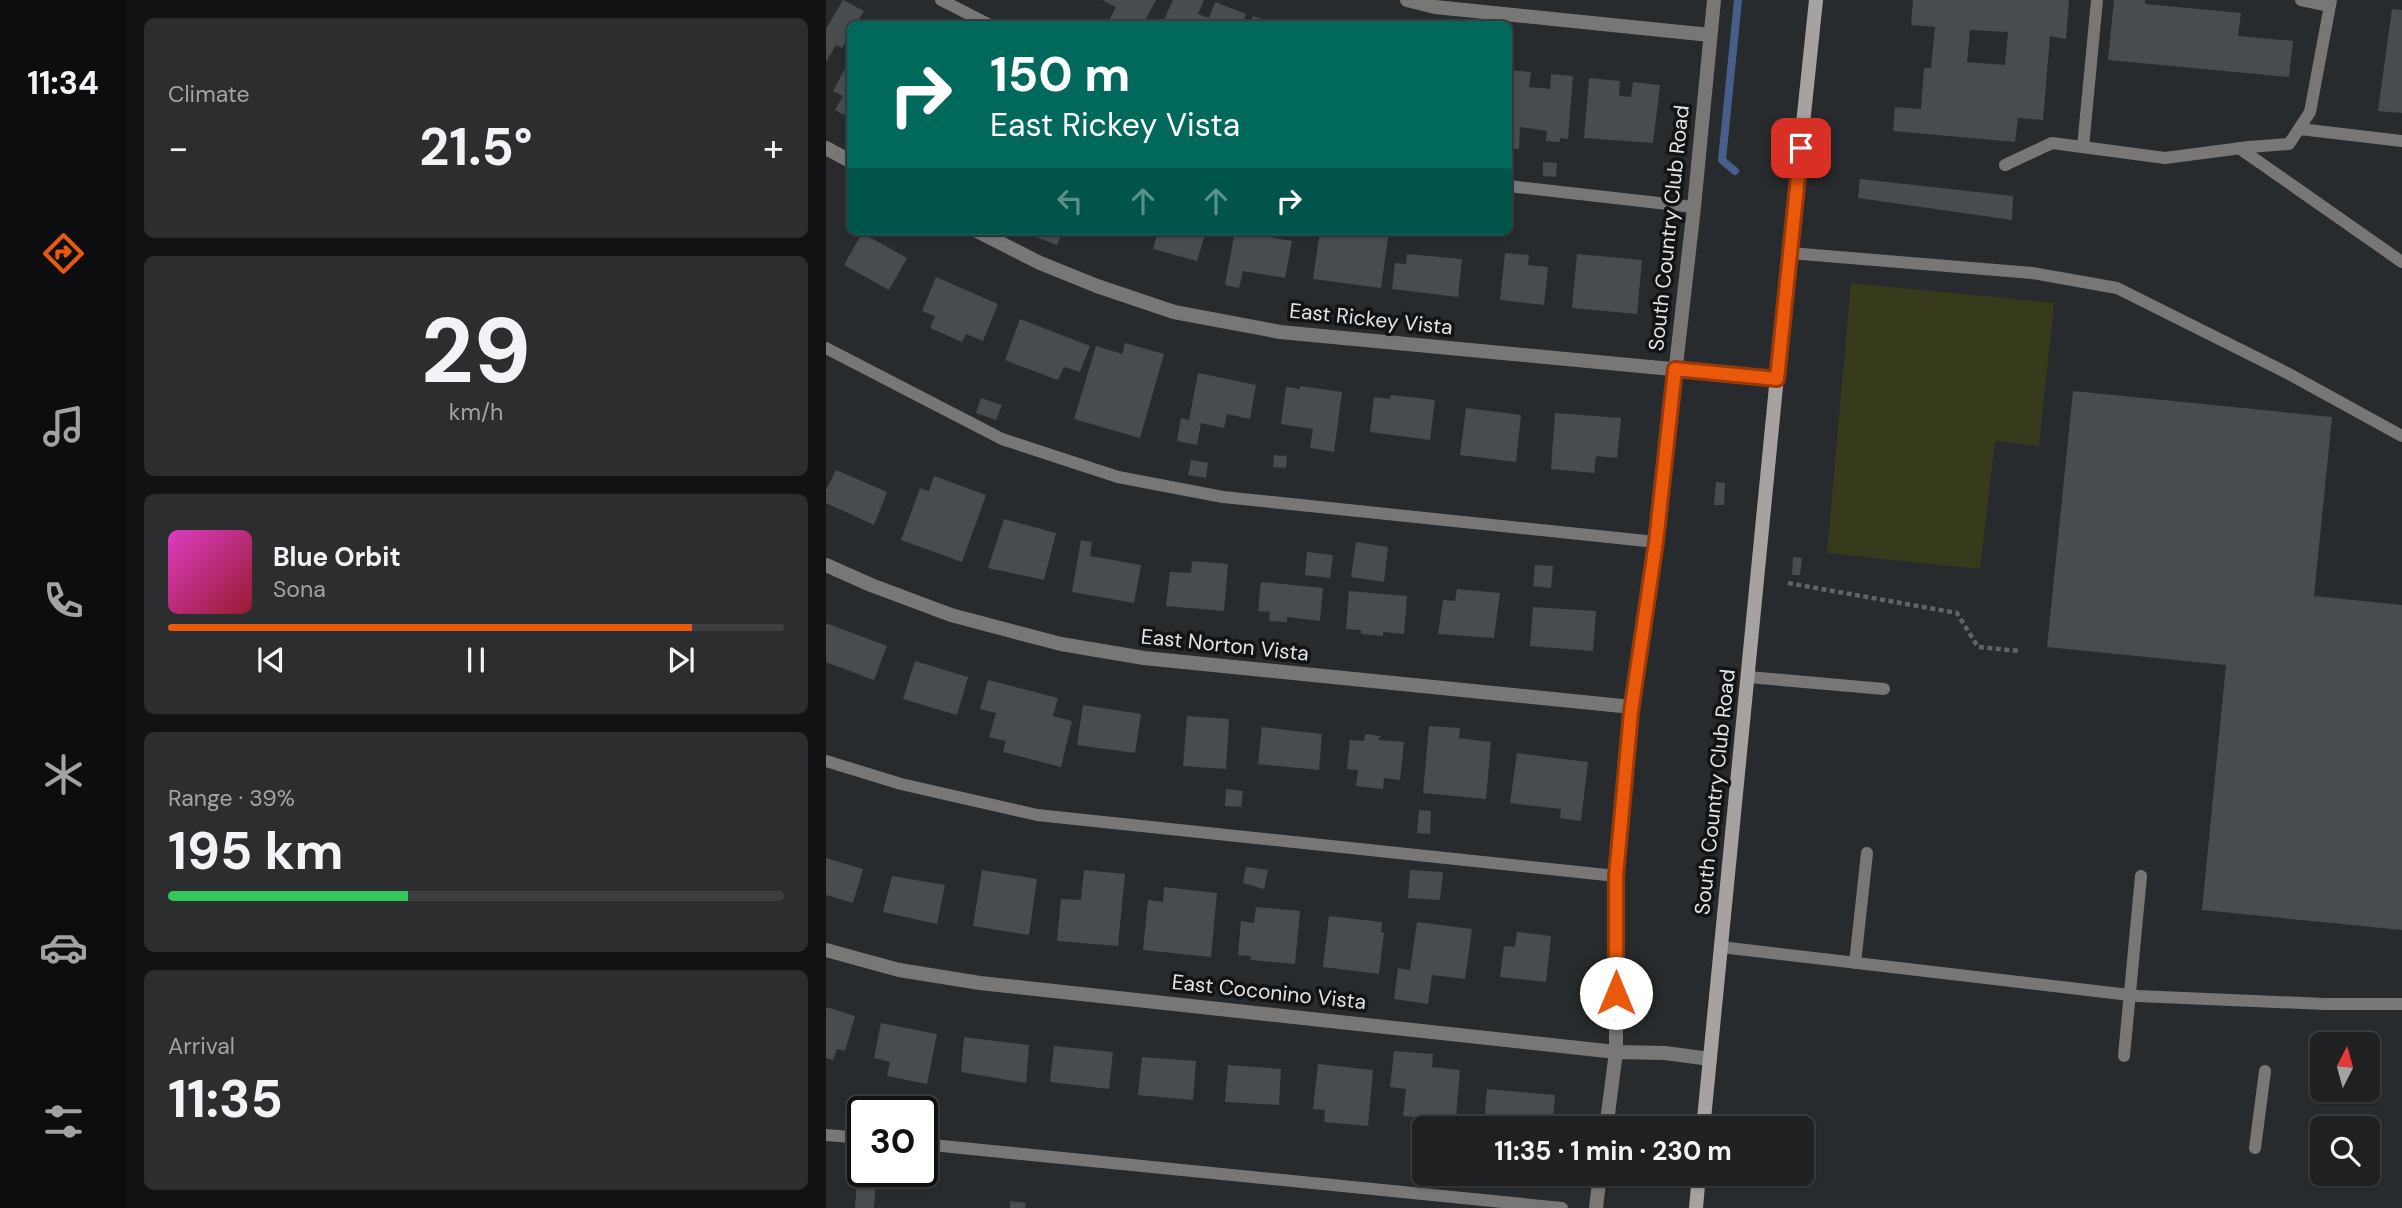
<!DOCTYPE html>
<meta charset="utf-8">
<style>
body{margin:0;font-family:"DM Sans",sans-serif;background:#2b2d2f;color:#f1f3f6;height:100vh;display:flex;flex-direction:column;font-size:26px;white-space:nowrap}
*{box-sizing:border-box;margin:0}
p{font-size:23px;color:#a1a3a5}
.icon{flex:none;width:38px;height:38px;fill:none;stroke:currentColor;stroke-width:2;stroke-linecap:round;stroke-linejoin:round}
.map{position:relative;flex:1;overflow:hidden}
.side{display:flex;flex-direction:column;gap:18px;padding:18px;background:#101213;width:700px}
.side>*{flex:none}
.top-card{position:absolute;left:21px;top:21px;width:665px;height:214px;border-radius:10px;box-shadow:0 2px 5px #0004,0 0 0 2px #3c3e40;background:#00695c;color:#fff;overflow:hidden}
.needle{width:46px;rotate:6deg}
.fabs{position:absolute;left:1484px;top:1032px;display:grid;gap:14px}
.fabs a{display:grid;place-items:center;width:70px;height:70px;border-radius:10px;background:#1e2022;box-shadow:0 2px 5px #0004,0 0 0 2px #3c3e40;font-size:35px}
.speed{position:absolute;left:21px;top:1096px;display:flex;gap:14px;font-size:35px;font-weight:700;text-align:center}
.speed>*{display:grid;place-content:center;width:91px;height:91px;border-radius:50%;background:#1e2022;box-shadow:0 2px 5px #0004,0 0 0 2px #3c3e40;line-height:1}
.speed .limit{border:4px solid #111;border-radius:10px;background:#fff;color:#111}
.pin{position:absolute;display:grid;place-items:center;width:60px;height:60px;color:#fff;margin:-30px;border-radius:14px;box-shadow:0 4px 10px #0006}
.me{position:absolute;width:77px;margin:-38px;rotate:0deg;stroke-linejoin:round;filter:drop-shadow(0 0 5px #0008)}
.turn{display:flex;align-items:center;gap:24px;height:147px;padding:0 28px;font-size:32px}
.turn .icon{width:91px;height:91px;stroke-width:2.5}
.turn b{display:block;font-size:49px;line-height:60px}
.lanes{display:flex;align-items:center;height:66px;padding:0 28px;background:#0003;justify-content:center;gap:35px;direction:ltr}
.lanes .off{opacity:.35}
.big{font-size:52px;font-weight:700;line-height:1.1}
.side .card{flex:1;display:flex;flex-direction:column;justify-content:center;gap:10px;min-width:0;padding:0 24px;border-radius:10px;background:#2b2d2f}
.side .dial{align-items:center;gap:0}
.dial b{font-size:91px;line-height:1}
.song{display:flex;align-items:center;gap:21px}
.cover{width:84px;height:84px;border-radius:10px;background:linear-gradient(135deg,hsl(310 70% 55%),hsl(350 70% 35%))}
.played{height:7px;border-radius:4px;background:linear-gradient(90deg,#ea580c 85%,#3c3e40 85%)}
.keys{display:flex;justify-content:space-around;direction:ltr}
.heat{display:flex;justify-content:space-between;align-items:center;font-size:38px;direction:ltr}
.charge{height:10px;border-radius:5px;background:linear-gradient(90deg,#34c759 39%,#3c3e40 0)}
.trip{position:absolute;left:586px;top:1116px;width:402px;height:70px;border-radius:10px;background:#1e2022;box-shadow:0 2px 5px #0004,0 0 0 2px #3c3e40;font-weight:700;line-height:70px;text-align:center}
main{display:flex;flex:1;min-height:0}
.tabs{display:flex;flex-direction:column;width:126px;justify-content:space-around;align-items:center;background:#0c0d0e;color:#a1a3a5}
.tabs .icon{width:49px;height:49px}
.tabs .selected{color:#ea580c}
.tabs b{font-size:32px;color:#f1f3f6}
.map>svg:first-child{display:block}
</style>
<main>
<nav class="tabs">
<b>11:34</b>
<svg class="icon selected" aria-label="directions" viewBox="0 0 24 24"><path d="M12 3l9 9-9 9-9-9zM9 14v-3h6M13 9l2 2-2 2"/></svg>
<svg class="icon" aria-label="music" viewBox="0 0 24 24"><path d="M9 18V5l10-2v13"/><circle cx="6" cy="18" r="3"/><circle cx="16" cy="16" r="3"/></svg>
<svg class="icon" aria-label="phone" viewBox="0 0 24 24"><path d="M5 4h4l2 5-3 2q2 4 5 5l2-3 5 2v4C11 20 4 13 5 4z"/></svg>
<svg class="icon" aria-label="climate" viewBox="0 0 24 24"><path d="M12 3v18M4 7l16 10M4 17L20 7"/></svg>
<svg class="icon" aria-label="car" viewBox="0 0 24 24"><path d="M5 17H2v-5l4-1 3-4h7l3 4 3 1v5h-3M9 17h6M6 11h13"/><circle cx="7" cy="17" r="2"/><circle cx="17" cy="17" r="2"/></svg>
<svg class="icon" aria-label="filters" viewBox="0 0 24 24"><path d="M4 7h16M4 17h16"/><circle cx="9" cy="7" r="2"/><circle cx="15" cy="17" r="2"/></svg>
</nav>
<section class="side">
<div class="card"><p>Climate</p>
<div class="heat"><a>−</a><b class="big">21.5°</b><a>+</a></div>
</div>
<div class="card dial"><b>29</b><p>km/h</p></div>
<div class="card">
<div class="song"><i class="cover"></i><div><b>Blue Orbit</b><p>Sona</p></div></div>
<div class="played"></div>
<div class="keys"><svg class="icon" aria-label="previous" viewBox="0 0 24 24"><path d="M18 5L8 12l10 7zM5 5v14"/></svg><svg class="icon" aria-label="pause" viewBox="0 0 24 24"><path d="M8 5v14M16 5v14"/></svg><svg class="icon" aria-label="next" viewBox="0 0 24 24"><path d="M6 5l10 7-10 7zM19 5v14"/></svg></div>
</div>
<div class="card"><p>Range · 39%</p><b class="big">195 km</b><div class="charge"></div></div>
<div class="card"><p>Arrival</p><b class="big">11:35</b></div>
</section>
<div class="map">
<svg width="1576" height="1208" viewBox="0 0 1576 1208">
<rect width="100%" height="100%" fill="#282b2d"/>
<path fill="#383b1b" d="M 1025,283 L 1228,303 L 1213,446 L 1169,441 L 1154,569 L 1001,553 Z"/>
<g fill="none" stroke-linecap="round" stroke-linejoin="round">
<path stroke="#475e8a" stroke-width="8" d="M 909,171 L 896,160 L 912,0"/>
</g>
<path fill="#494c4f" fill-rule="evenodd" d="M 17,0 L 38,11 L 30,24 L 24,24 L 24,34 L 16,48 L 10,45 L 0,62 L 0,29 Z
M 276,0 L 330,0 L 317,24 L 281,24 L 290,7 Z
M 347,0 L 378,0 L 372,14 L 383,18 L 389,2 L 420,14 L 416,24 L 336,24 Z
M 1087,0 L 1243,0 L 1240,39 L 1224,36 L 1217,120 L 1192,118 L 1189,142 L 1067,131 L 1069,107 L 1095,109 L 1098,68 L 1105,68 L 1109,27 L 1085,25 ZM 1144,30 L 1182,32 L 1179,65 L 1141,62 Z
M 1288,0 L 1319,0 L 1319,4 L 1415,13 L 1412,36 L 1467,41 L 1463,77 L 1282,60 Z
M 1566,9 L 1576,10 L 1576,113 L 1552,111 Z
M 427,16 L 452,24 L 424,24 Z
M 24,59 L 24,118 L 9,110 L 17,96 L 7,91 Z
M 682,70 L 705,72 L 703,87 L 713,88 L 724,89 L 725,74 L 747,76 L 742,139 L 734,138 L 734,142 L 720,141 L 721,131 L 694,127 L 693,149 L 682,148 Z
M 763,78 L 794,81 L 793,96 L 805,97 L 807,82 L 834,85 L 827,143 L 758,138 Z
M 717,162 L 731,163 L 730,177 L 717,176 Z
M 1034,179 L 1187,196 L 1186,220 L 1032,198 Z
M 212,231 L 237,231 L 231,245 L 210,237 Z
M 332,231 L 380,231 L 371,261 L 327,249 Z
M 409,231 L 448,231 L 447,238 L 466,241 L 459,278 L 417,271 L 413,288 L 399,285 Z
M 494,231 L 563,231 L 555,288 L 487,279 Z
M 36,233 L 81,258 L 63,290 L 18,265 Z
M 679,253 L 703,255 L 702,265 L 722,267 L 718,305 L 674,300 Z
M 581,254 L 636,259 L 632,297 L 566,289 L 569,263 L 580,264 Z
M 751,254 L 816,260 L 811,314 L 746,308 Z
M 110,277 L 172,304 L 157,341 L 140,334 L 136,342 L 104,328 L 109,316 L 96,311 Z
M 194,319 L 264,346 L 254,372 L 238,367 L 232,380 L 179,360 Z
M 299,343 L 338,354 L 314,438 L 248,419 L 270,346 L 296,354 Z
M 372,373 L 430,385 L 424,419 L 401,414 L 398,428 L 375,423 L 371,445 L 351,441 L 355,418 L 363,420 Z
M 474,386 L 516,392 L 508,452 L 484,448 L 487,429 L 455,424 L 460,387 L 474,389 Z
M 1247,391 L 1506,417 L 1488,596 L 1576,605 L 1576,930 L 1376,910 L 1400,665 L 1221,647 Z
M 565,395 L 609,400 L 604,440 L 544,432 L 548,397 L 564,399 Z
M 155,398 L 176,405 L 170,420 L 150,413 Z
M 640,408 L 695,415 L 690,462 L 634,455 Z
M 729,413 L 795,418 L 791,458 L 770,456 L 768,473 L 725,469 Z
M 448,455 L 461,456 L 460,468 L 447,467 Z
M 365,460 L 382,463 L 380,478 L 362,475 Z
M 10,470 L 61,492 L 48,525 L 0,503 L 0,490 Z
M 108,476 L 160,495 L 136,562 L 75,540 L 94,488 L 103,491 Z
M 890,482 L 899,483 L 898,505 L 888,505 Z
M 178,519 L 230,533 L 218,580 L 162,568 Z
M 255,540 L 266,542 L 264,556 L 315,565 L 308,603 L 246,592 Z
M 530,542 L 562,547 L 558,582 L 525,577 Z
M 481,552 L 507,555 L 504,578 L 479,575 Z
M 967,557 L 976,558 L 974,575 L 966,575 Z
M 366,561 L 402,564 L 398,611 L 340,606 L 344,572 L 365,573 Z
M 709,565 L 727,566 L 725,588 L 707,586 Z
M 435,582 L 497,588 L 494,621 L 461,617 L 461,622 L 443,621 L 444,612 L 432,611 Z
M 631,589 L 674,593 L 668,638 L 612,634 L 617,600 L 629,601 Z
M 523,591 L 581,596 L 578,634 L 557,632 L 557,636 L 535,634 L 535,630 L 520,629 Z
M 707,607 L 770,611 L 767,651 L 704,646 Z
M 0,623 L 61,646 L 48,680 L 0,662 Z
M 89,661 L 142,677 L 131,715 L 77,699 Z
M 162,680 L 232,698 L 227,716 L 246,721 L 235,767 L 177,752 L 180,741 L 163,737 L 170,713 L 154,709 Z
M 257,705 L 315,714 L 309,753 L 251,745 Z
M 361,716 L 403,719 L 400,769 L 357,766 Z
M 603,726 L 634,728 L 633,738 L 665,742 L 660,799 L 597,793 Z
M 436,727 L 496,734 L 493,770 L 432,764 Z
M 539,734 L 555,736 L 552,740 L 578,742 L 574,780 L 558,778 L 557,789 L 530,786 L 532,770 L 521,769 L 524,740 L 538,741 Z
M 691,753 L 762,762 L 755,821 L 734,818 L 735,809 L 684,803 Z
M 400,789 L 417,791 L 415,807 L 399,806 Z
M 593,810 L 605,811 L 604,834 L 591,833 Z
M 0,858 L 37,869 L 27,903 L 0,895 Z
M 420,867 L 442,870 L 438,889 L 417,883 Z
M 156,870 L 211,879 L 203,935 L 147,926 Z
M 258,870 L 299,874 L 292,946 L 231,941 L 235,899 L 255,900 Z
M 584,870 L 617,872 L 614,900 L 582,898 Z
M 66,876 L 119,885 L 111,924 L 57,912 Z
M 338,887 L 391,893 L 385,957 L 317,950 L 322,900 L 337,902 Z
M 430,907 L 474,911 L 469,964 L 424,960 L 425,956 L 412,955 L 415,921 L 428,923 Z
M 503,916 L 556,922 L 555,932 L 558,933 L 553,974 L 497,967 Z
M 591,922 L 646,929 L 639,979 L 606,975 L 602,1004 L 568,999 L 572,968 L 584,970 Z
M 691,932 L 725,936 L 720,982 L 674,977 L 678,946 L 689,947 Z
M 0,1007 L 29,1016 L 19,1051 L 11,1049 L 7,1060 L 0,1058 Z
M 55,1023 L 111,1034 L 101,1084 L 61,1076 L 64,1062 L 48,1058 Z
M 138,1037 L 203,1045 L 200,1083 L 135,1072 Z
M 228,1046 L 287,1052 L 283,1089 L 224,1082 Z
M 568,1051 L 607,1054 L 606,1067 L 634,1070 L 629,1129 L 598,1129 L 598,1134 L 588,1133 L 589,1117 L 577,1116 L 580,1089 L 564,1087 Z
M 316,1057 L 370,1061 L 367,1100 L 312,1095 Z
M 492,1064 L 547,1070 L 542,1126 L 498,1122 L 499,1110 L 487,1109 Z
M 402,1065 L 455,1069 L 453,1105 L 399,1102 Z
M 661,1089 L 729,1095 L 726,1129 L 685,1129 L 658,1125 Z
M 608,1174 L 643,1174 L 643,1179 L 608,1177 Z
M 31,1179 L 50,1180 L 48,1208 L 29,1208 Z
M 184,1201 L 200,1203 L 199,1208 L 184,1208 Z"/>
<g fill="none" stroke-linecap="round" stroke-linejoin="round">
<path stroke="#616465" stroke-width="4.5" stroke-dasharray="5 3.5" stroke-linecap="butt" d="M 962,583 L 1131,613 L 1152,647 L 1195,651"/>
<path stroke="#787776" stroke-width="12" d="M 115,0 L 162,24
M 1475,0 L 1504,6
M 1474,129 L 1576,141
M 1257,147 L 1271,0
M 1413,148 L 1576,262
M 1179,165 L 1226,143 L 1339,158 L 1423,147 L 1463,144 L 1484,112 L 1505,0
M 682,186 L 868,207
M 964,253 L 1206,273 L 1291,288 L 1463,374 L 1576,436
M 0,348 L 176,439 L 292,477 L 397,497 L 830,542
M 922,677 L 1058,689
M 0,761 L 75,784 L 211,815 L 790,876
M 895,947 L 1312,996 L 1498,1004 L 1576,1004
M 1029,963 L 1041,853
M 1298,1056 L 1315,876
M 0,1135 L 37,1138
M 96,1144 L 736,1208
M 1429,1148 L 1439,1071"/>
<path stroke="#787776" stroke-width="14" d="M 581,0 L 609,7 L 884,35
M 0,148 L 24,161
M 151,231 L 214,263 L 271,286 L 348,312 L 454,332 L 951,379
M 0,565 L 45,585 L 125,615 L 235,644 L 318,658 L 806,707
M 0,950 L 73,970 L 154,983 L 790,1052 L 839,1053 L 884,1059
M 780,1129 L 790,1052 L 790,876 L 805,712 L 830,542 L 868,207 L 888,0
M 770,1208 L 774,1174"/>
<path stroke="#a5a2a1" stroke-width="14" d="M 877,1129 L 958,305 L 990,0
M 870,1208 L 873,1174"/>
</g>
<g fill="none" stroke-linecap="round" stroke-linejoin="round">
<g stroke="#983908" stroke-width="18">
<path id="route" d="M 790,993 L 790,876 L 805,712 L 830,542 L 849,369 L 951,379 L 975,148"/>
</g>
<use href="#route" stroke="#ea580c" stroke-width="12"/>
</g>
<g text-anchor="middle" stroke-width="7" stroke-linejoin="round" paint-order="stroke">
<g font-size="21" fill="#e1e3e4" stroke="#121314">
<text transform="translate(843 228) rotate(-84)" y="7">South Country Club Road</text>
<text transform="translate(545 319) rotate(6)" y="7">East Rickey Vista</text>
<text transform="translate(399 645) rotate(6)" y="7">East Norton Vista</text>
<text transform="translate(889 792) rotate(-84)" y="7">South Country Club Road</text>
<text transform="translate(443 992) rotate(6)" y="7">East Coconino Vista</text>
</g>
</g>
</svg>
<div class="fabs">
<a><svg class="needle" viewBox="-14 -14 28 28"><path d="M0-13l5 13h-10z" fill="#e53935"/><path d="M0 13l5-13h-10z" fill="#a1a3a5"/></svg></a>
<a><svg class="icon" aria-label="search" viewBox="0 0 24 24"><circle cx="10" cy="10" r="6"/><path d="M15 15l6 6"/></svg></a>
</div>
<div class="speed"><div class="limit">30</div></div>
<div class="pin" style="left:975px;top:148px;background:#d93025"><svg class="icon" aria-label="arrive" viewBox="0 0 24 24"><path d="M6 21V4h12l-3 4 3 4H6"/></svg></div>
<svg class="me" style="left:790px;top:993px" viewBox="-20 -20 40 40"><circle r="19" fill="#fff"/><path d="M0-13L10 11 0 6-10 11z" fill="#ea580c"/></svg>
<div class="trip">11:35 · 1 min · 230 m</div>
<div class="top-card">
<div class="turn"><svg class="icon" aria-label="right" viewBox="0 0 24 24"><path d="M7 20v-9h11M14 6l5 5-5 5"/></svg><div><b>150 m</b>East Rickey Vista</div></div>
<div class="lanes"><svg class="icon off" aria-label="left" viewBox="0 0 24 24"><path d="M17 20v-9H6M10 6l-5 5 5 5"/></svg><svg class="icon off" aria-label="ahead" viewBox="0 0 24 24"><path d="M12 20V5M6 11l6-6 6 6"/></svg><svg class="icon off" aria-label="ahead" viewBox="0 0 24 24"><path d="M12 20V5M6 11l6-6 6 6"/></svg><svg class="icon" aria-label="right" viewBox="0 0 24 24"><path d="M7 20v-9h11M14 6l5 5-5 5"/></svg></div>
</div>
</div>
</main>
